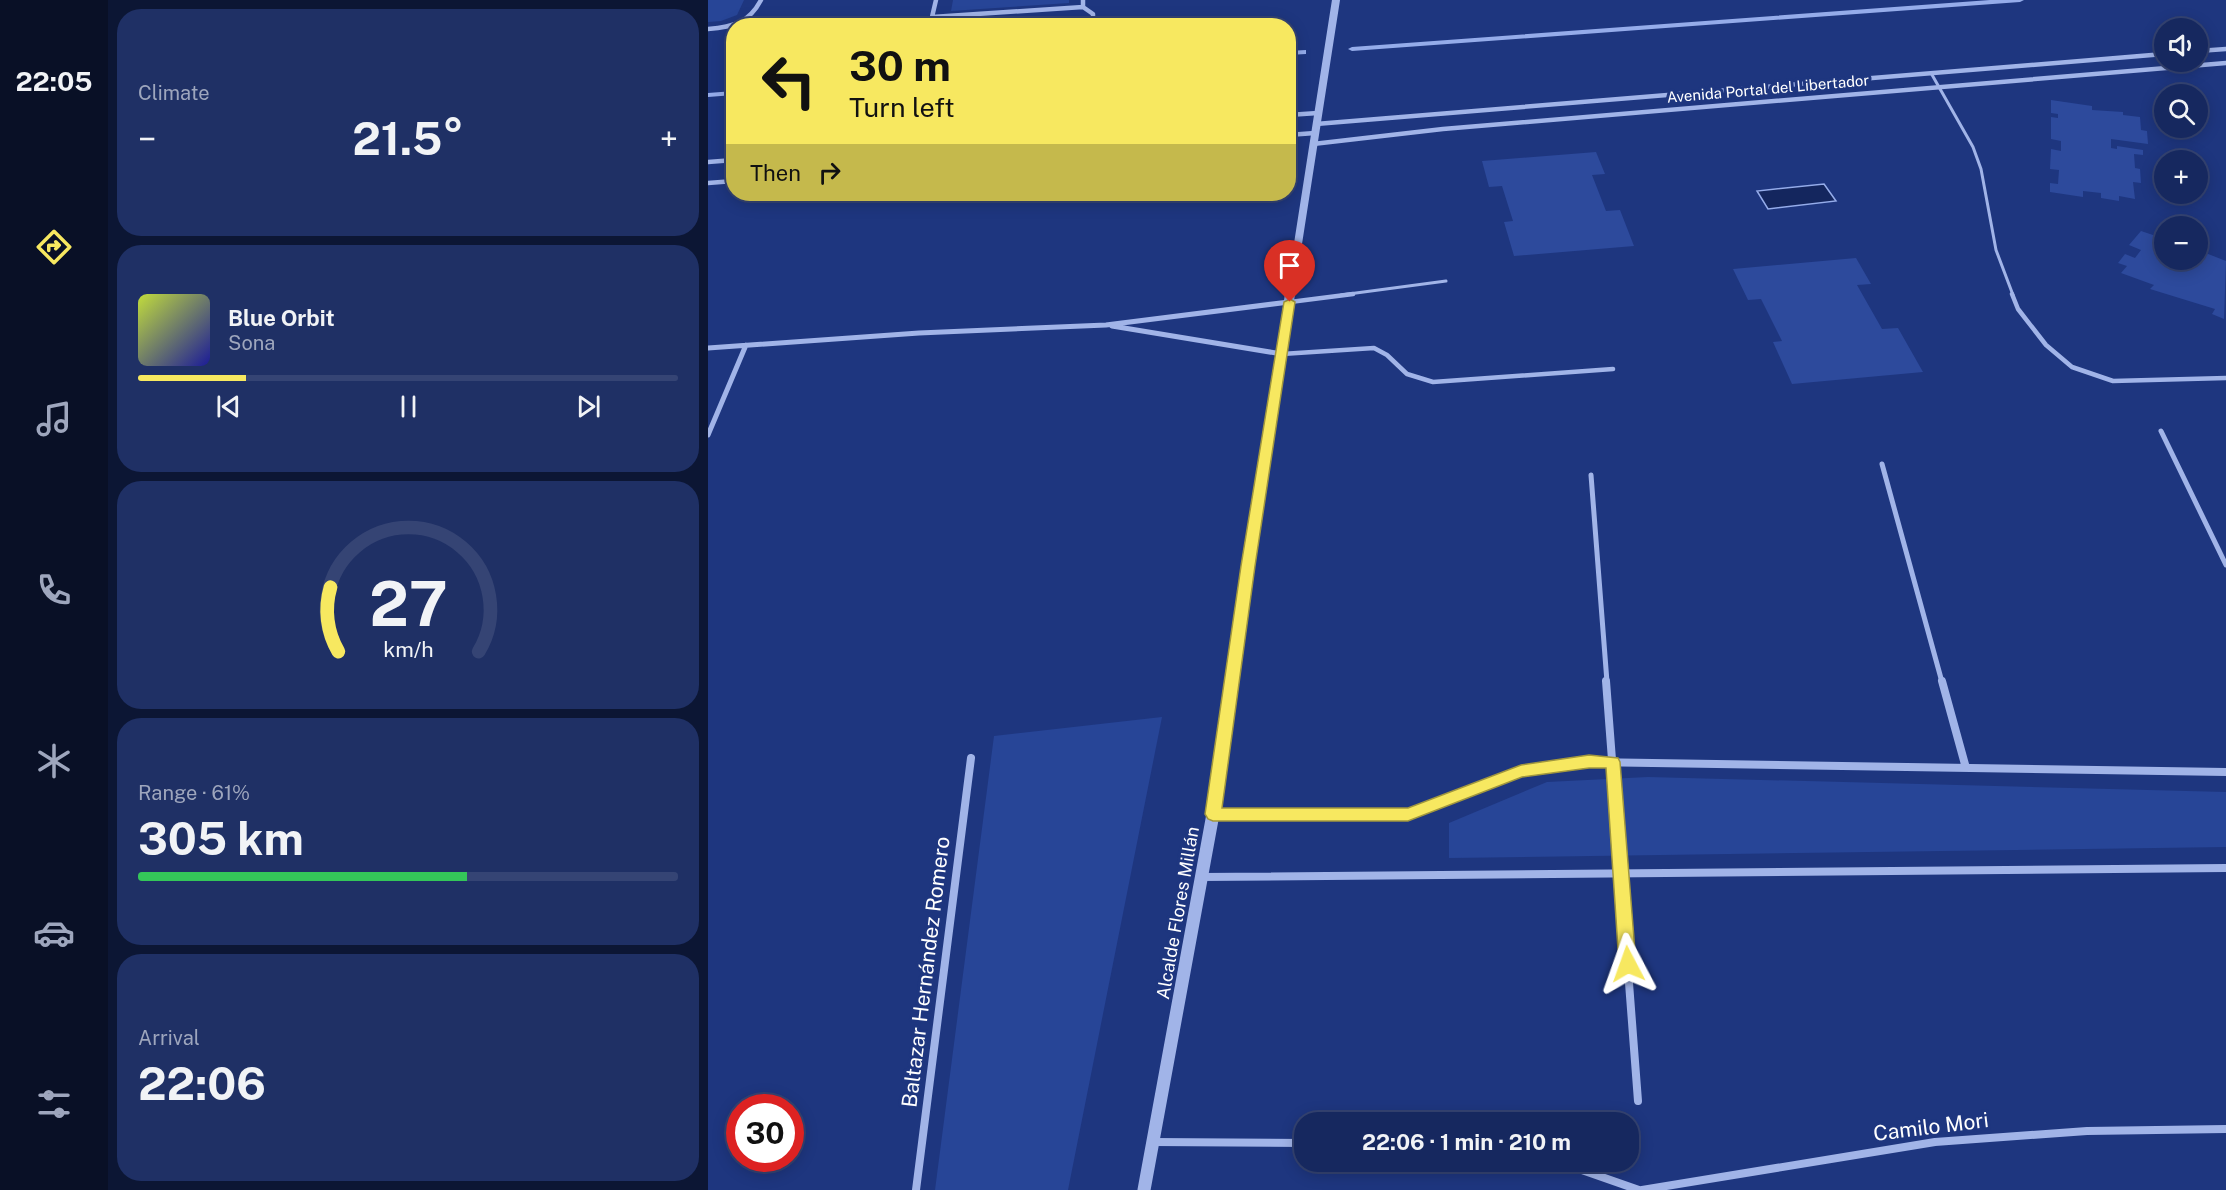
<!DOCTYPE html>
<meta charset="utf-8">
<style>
body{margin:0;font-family:"Public Sans",sans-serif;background:#1f3065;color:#f1f3f6;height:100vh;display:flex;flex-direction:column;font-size:22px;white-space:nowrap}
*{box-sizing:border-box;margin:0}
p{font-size:20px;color:#9ea6bd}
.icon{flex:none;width:33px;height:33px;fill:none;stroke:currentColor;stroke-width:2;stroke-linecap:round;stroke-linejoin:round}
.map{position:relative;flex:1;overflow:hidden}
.panel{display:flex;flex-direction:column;gap:9px;padding:9px;background:#0c1634;width:600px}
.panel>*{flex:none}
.top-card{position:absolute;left:18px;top:18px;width:570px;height:183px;border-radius:24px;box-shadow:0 3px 15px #0003,0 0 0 2px #354474;background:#f7e860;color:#111;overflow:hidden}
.tools{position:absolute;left:1446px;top:18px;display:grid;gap:12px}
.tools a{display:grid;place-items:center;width:54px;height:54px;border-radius:50%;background:#16285f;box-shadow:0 3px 15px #0003,0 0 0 2px #354474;font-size:30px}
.speed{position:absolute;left:18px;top:1094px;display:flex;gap:12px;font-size:30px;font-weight:700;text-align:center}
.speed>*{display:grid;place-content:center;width:78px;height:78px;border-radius:50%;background:#16285f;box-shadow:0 3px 15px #0003,0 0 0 2px #354474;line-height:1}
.speed .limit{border:9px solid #d22;background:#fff;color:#111}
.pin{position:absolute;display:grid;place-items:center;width:51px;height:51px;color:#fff;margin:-62px -26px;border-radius:50% 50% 50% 0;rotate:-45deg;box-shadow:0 0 6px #0007}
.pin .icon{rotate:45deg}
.me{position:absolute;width:66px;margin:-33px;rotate:356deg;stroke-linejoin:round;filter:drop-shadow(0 0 4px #0008)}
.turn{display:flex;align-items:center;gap:21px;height:126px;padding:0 24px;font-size:27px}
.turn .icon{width:78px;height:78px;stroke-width:2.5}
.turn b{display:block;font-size:42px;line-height:51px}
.then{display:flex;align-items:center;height:57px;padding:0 24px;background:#0003;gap:12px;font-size:22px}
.big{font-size:45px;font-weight:700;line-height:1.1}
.panel .tile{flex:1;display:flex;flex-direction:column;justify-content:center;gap:9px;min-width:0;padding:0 21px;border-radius:24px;background:#1f3065}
.panel .dial{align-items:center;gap:0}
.dial svg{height:156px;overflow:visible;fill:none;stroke:#354474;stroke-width:7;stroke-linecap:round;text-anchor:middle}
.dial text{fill:#f1f3f6;stroke:none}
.song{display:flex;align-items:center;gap:18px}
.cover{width:72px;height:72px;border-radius:9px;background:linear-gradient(135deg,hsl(70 70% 55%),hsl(240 70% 35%))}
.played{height:6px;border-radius:3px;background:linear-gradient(90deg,#f7e860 20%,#354474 20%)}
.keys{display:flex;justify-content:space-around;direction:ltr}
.heat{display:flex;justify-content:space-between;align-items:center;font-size:33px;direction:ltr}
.charge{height:9px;border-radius:4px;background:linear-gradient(90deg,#34c759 61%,#354474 0)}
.trip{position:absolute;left:586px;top:1112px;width:345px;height:60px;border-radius:24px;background:#16285f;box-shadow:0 3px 15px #0003,0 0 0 2px #354474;font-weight:700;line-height:60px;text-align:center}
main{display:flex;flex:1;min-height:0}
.tab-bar{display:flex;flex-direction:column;width:108px;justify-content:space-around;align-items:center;background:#091026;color:#9ea6bd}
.tab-bar .icon{width:42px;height:42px}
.tab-bar .current{color:#f7e860}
.tab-bar b{font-size:27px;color:#f1f3f6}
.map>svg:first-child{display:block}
</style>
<main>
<nav class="tab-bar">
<b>22:05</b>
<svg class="icon current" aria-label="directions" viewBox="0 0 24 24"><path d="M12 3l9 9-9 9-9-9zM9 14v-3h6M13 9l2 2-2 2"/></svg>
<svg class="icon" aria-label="music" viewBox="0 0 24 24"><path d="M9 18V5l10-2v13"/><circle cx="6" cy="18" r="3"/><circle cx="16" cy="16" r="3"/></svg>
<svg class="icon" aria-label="phone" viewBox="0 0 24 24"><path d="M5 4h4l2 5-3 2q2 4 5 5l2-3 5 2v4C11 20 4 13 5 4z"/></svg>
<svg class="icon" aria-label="climate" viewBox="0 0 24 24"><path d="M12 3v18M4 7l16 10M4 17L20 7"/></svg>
<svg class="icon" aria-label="car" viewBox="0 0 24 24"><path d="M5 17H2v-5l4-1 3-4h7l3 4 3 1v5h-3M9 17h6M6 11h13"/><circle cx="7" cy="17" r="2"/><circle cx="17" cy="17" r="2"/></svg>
<svg class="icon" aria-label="filters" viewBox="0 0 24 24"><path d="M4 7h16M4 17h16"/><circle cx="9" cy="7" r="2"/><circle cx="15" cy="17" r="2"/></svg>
</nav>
<section class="panel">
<div class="tile"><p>Climate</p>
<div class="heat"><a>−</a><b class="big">21.5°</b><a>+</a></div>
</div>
<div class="tile">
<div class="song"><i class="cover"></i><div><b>Blue Orbit</b><p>Sona</p></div></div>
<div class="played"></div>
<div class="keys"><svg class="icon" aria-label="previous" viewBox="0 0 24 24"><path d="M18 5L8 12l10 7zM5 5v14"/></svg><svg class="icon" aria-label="pause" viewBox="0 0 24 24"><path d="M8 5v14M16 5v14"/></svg><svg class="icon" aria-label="next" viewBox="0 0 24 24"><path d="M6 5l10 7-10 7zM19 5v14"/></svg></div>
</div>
<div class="tile dial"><svg viewBox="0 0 100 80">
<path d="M14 69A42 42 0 1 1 86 69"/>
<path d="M14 69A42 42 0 0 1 10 36" stroke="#f7e860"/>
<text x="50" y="56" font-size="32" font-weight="700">27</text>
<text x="50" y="72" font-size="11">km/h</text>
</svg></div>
<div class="tile"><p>Range · 61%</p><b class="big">305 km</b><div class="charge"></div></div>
<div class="tile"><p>Arrival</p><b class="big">22:06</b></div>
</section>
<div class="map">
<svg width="1518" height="1190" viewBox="0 0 1518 1190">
<rect width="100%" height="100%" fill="#1e367f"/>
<path fill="#274597" d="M 0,0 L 36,0 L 29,15 L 13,21 L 0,22 Z
M 245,0 L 361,0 L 361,3 L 243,11 Z
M 454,717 L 360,1190 L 227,1190 L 286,736 Z
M 940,777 L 1518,792 L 1518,847 L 741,858 L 741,823 L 839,782 Z"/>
<path fill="#14265e" stroke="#95acea" stroke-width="1.5" d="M 1116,184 L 1128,201 L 1060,209 L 1049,191 Z"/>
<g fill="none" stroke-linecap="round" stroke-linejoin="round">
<path fill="#95acea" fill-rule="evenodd" d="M 1282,0 L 1316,0 L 1312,2 L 644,51 L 640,49 L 644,47 Z
M 598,50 L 598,54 L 580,55 L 580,51 Z
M 26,91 L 26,95 L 0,97 L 0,93 Z"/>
</g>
<path fill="#2d4a9c" d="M 1343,100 L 1384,106 L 1384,110 L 1415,112 L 1415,115 L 1432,117 L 1433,130 L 1439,131 L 1440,144 L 1403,139 L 1403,148 L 1409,149 L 1409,146 L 1435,150 L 1435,155 L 1426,154 L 1427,168 L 1432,169 L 1433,183 L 1425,182 L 1427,199 L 1411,196 L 1411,201 L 1393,198 L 1393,193 L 1375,191 L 1375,197 L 1342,192 L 1342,183 L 1350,184 L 1351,170 L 1342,169 L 1343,149 L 1353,151 L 1353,141 L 1343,139 L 1343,117 L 1350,118 L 1350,114 L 1343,113 Z
M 888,152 L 897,174 L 884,175 L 898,211 L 912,210 L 926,246 L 806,256 L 796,222 L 805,221 L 794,186 L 781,187 L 774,161 Z
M 1433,231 L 1451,237 L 1447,240 L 1456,244 L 1456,260 L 1490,260 L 1490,250 L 1518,261 L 1516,319 L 1504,314 L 1507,309 L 1442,289 L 1446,285 L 1413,273 L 1419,266 L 1410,263 L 1417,254 L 1427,258 L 1433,250 L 1421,245 Z
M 1148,258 L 1163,284 L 1149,285 L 1174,329 L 1190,328 L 1215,372 L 1084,384 L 1065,342 L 1074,341 L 1053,299 L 1040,300 L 1025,269 Z"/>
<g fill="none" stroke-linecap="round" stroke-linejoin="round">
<path stroke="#a1b4e8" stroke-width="3" d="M 1223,73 L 1265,147 L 1273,169 L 1288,250 L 1305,295
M 633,295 L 738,281"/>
<path stroke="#a1b4e8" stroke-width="4.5" d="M 1304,294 L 1310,309 L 1338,345 L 1364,367 L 1405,381 L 1518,378
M 582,302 L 645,294
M 574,354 L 666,348 L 679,355 L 699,374 L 725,382 L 905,369"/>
<path stroke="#a1b4e8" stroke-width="4.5" d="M 228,0 L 224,17 L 375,7 L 375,0
M 375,7 L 385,14 L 385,24
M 219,26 L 224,17
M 0,29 C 25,27 41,23 53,0
M 1490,51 L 1518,49
M 580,115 L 610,113
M 608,124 L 1456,54
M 580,135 L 607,133
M 605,144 L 735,129 L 1518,63
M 0,162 L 26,160
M 0,183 L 26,181"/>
<path stroke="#a1b4e8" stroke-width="5" d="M 404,326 L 574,354
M 0,348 L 211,333 L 398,325 L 581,302
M 1453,431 L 1518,565
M 0,435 L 38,345
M 1174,464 L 1234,682
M 883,475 L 899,682"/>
<path stroke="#a1b4e8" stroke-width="8" d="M 898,681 L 930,1101
M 1234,681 L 1258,768
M 505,814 L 700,815 L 813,771 L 881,762 L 1518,772
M 493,877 L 1518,868
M 445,1142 L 597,1143
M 848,1161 L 931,1190
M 208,1190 L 263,758
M 934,1190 L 1227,1142 L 1379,1131 L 1518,1129"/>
<path stroke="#a1b4e8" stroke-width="8" d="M 582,295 L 628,0"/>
<path stroke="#a1b4e8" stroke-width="10" d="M 524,682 L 582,294"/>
<path stroke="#a1b4e8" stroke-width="13" d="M 436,1190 L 505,814 L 524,681"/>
</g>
<path fill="#f7e860" stroke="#a1973e" stroke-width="1.5" d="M 582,299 L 587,302 L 547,566 L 514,808 L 700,808 L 813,765 L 881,755 L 910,758 L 912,762 L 928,964 L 926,970 L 920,972 L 914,970 L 911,964 L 898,768 L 881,768 L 814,777 L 700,821 L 505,821 L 500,819 L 497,814 L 533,566 L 576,302 Z"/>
<g text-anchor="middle" stroke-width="6" stroke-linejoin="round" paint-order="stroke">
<g font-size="15" fill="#fff" stroke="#1e367f">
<text transform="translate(1060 89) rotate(-5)" y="5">Avenida Portal del Libertador</text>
</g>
<g font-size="18" fill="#fff" stroke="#1e367f">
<text transform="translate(470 913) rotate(-80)" y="6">Alcalde Flores Millán</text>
</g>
<g font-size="21" fill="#fff" stroke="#1e367f">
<text transform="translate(218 972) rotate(-83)" y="7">Baltazar Hernández Romero</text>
<text transform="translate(1223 1127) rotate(-7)" y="7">Camilo Mori</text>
</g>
</g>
</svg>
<div class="tools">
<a><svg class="icon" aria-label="sound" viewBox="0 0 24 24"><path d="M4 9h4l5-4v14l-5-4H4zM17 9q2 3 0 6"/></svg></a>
<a><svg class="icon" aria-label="search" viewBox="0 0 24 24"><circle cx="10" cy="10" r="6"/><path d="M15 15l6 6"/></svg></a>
<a>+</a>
<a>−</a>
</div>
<div class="speed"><div class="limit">30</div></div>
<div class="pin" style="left:582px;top:302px;background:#d93025"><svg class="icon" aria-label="arrive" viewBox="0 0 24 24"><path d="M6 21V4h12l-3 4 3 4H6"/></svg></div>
<svg class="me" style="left:920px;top:964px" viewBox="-20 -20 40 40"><path d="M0-17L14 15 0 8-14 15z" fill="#f7e860" stroke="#fff" stroke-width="4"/></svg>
<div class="trip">22:06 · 1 min · 210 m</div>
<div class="top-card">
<div class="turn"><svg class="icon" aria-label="left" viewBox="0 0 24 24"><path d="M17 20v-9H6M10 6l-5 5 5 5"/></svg><div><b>30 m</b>Turn left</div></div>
<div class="then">Then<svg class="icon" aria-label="right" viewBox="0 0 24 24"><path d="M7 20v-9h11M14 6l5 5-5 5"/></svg></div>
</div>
</div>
</main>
